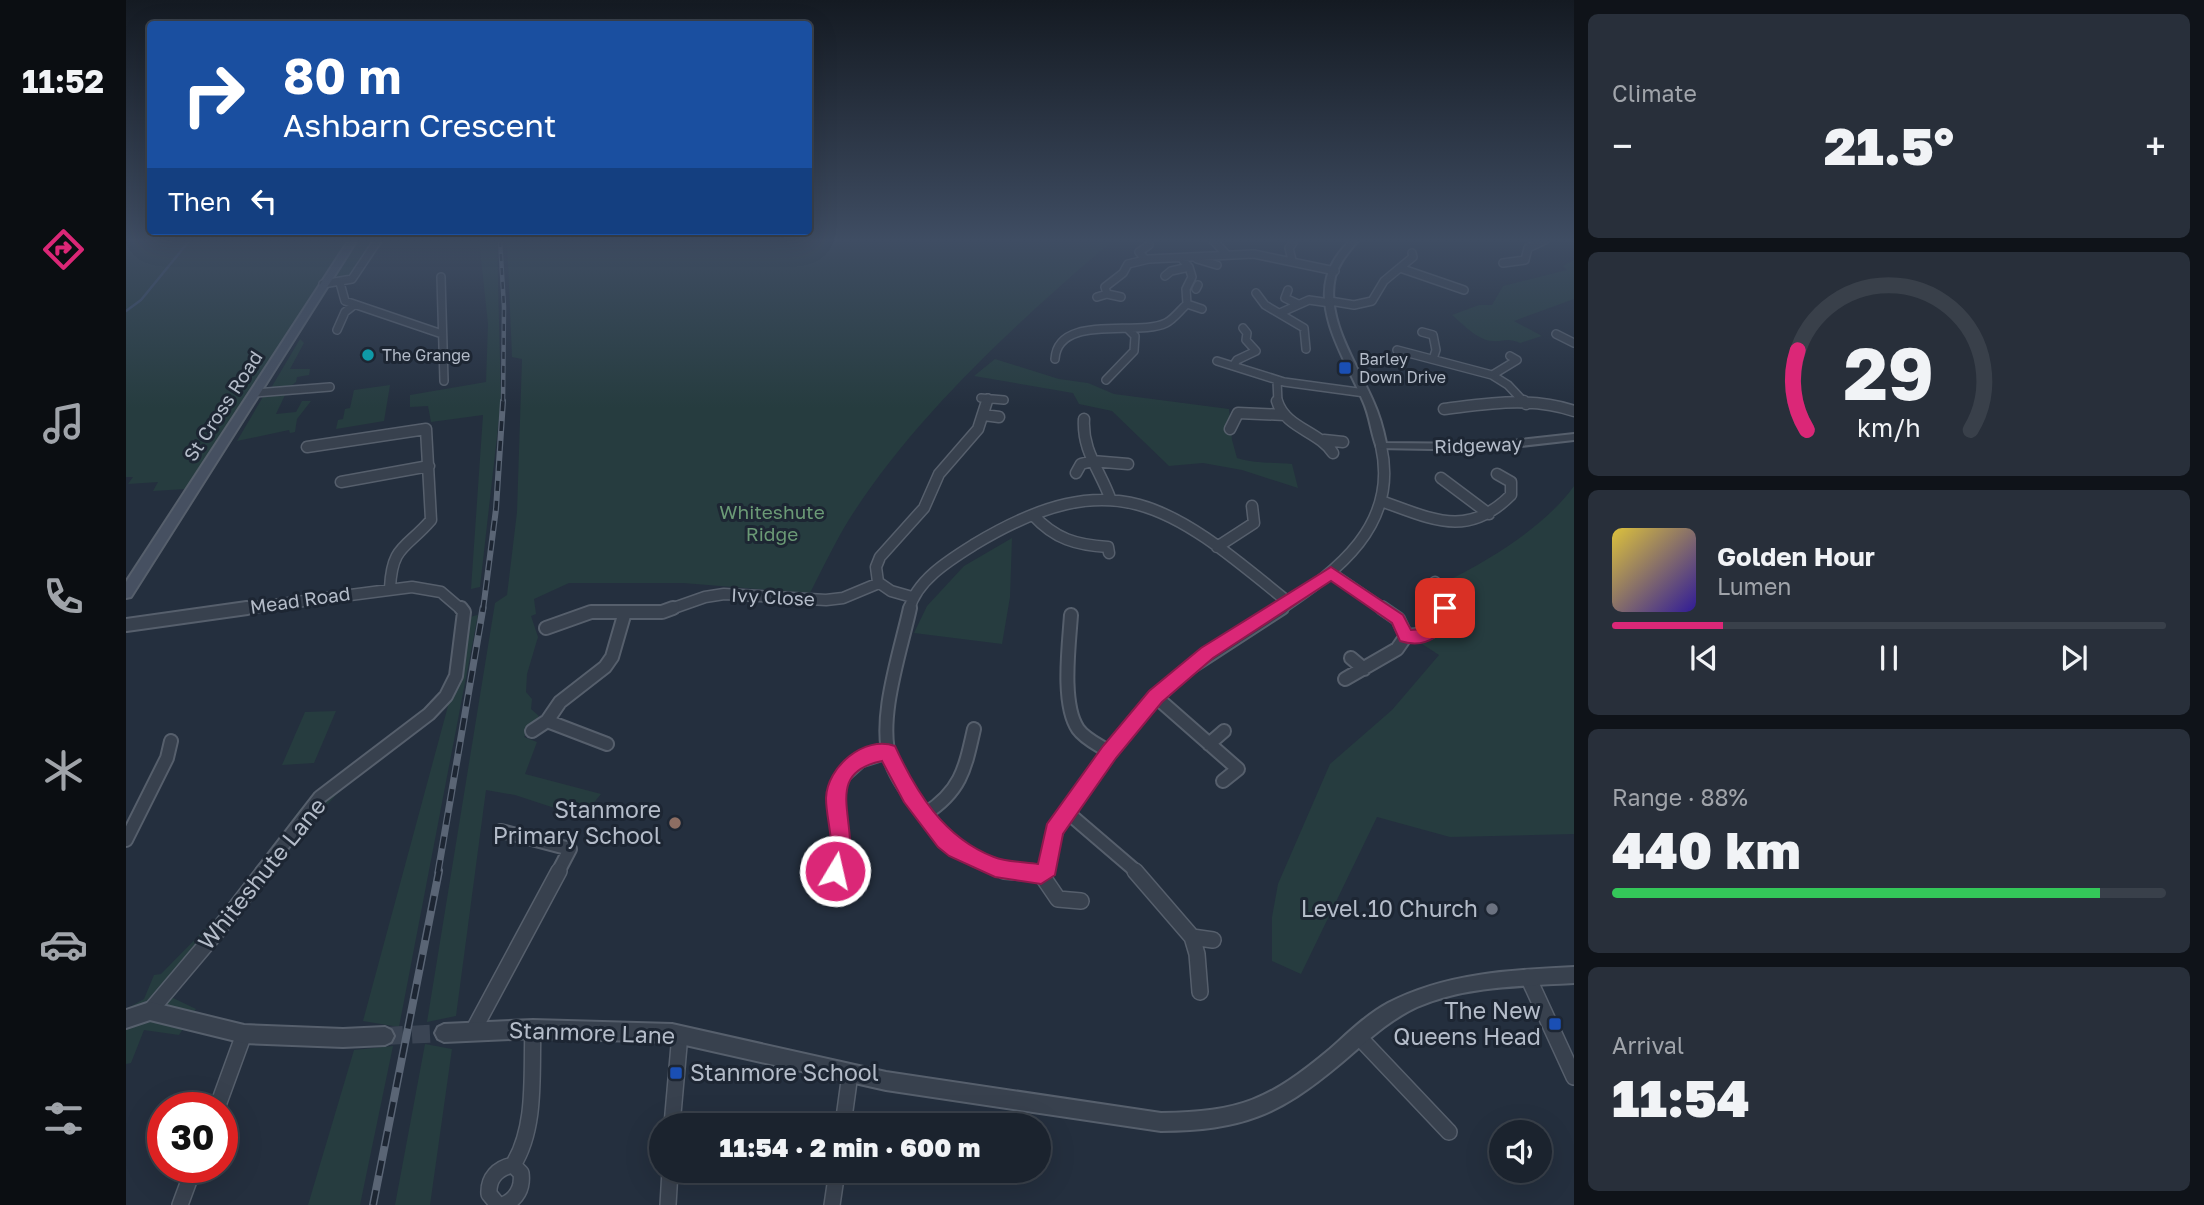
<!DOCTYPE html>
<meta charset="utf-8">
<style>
body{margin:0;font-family:"Golos Text",sans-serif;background:#282f3a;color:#f1f3f6;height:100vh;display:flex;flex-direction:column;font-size:26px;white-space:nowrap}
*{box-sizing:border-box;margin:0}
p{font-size:23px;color:#a0a4aa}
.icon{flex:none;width:38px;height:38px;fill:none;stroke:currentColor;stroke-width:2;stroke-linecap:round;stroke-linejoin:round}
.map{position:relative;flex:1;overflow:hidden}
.panel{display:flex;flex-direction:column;gap:14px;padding:14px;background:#0f1319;width:630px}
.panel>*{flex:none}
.top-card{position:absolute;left:21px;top:21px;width:665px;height:214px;border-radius:7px;box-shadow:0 7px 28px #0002,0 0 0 2px #39404a;background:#1a4fa0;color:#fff;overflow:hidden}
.buttons{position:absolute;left:1363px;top:1120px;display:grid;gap:14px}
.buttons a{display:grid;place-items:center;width:63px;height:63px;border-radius:50%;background:#1b232e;box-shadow:0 7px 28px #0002,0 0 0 2px #39404a;font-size:35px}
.speed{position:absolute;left:21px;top:1092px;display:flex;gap:14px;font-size:35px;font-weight:700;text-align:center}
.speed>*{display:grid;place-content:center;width:91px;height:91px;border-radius:50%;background:#1b232e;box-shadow:0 7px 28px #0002,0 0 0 2px #39404a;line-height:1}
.speed .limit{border:10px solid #d22;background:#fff;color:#111}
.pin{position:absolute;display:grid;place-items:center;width:60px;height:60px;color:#fff;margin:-30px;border-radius:14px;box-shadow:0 4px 10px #0006}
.me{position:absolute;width:77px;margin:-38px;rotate:9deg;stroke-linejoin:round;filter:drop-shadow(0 0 5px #0008)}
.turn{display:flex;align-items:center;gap:24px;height:147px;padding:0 21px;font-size:32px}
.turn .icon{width:91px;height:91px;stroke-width:2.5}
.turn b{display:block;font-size:49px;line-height:60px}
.then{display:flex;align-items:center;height:66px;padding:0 21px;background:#0003;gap:14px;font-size:26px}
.big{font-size:52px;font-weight:800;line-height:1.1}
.panel .tile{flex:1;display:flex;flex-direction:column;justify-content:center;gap:10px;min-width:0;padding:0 24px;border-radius:10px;background:#282f3a}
.panel .dial{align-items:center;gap:0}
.dial svg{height:182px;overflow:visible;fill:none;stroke:#39404a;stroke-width:7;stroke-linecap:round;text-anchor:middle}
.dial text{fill:#f1f3f6;stroke:none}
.song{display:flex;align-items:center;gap:21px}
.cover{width:84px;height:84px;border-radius:10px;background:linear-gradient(135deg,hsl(50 70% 55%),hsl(250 70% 35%))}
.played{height:7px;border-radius:4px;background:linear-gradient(90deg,#db2777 20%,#39404a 20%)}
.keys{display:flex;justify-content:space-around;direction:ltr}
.heat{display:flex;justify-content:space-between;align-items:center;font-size:38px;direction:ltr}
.charge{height:10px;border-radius:5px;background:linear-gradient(90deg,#34c759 88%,#39404a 0)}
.trip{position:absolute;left:523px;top:1113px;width:402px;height:70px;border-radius:35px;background:#1b232e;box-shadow:0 7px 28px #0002,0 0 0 2px #39404a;font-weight:800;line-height:70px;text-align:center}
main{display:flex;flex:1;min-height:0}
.dock{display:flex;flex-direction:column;width:126px;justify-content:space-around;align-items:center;background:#0b0e12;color:#a0a4aa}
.dock .icon{width:49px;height:49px}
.dock .current{color:#db2777}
.dock b{font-size:32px;color:#f1f3f6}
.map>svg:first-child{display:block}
</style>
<main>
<nav class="dock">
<b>11:52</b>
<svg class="icon current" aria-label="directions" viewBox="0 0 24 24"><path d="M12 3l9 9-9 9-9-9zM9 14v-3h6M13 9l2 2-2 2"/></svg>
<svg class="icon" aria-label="music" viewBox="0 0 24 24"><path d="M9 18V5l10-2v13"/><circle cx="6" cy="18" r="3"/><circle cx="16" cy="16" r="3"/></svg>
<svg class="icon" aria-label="phone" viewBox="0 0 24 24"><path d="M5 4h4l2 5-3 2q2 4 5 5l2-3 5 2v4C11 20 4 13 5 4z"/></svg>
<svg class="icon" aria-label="climate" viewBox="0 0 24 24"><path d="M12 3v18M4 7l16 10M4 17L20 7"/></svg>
<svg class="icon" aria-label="car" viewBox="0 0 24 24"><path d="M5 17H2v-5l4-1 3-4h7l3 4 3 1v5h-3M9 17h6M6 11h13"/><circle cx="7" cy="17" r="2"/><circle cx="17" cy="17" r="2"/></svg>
<svg class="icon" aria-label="filters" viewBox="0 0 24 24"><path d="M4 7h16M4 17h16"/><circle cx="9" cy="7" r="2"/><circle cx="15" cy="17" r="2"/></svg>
</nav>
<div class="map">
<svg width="1448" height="1205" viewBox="0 0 1448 1205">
<rect width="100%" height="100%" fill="#242f3e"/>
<path fill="#263c3f" d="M 0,240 L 66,240 L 65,242 L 224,240 L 60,489 L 27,491 L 32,482 L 2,484 L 7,477 L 0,477 Z
M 230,240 L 249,240 L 223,279 L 204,279 Z
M 353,240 L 371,240 L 375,401 L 354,587 L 345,589 L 357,415 L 305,422 L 302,406 L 284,407 L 284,395 L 360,382 L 362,324 Z
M 381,240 L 987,240 C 894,320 790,414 724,518 C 709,542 697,568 684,593 L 557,583 L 443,583 L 408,599 L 410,614 L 405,616 L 412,637 L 401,674 L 400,692 L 406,699 L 405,709 L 413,716 L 398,737 L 411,742 L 399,774 L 475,794 L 456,817 L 389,795 L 360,790 L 330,1016 L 301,1022 L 369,603 L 381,595 L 391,512 L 396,359 L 386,357 Z
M 1448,260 L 1448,299 L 1388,321 L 1416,336 L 1394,343 C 1380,337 1379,342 1366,341 C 1351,340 1337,324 1326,315 L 1353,305 L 1366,305 L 1377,286 L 1441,270 L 1437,266 Z
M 174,339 L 178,343 L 164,369 L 184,369 L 183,375 L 171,377 L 170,382 L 165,386 L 145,388 Z
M 869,359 L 933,379 L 962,383 L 988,394 L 1103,409 L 1106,440 L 1111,458 C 1129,464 1148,462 1166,464 L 1172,488 L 1116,470 L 1077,463 L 1043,466 L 986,411 L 953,404 L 947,393 L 848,376 Z
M 264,385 L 258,421 L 210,429 L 212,420 L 217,419 L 219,409 L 224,408 L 228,390 Z
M 160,393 L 150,414 L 170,412 L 176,401 L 185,401 L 171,419 L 169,432 L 164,433 L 163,430 L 111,441 L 138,395 Z
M 1448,486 L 1448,834 L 1324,837 L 1251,817 L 1175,974 L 1146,961 L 1146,917 L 1152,884 L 1204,764 L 1266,710 L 1313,655 L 1290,640 L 1318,623 L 1325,579 C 1367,558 1420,525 1448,486 Z
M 886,538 L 884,597 L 876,644 L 788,633 L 801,606 L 838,566 Z
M 352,615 L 273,1027 L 237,1021 L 322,706 L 220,784 L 162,848 L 146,847 L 175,808 L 314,695 C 318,688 323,681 325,674 C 331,655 325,619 352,615 Z
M 210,711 L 188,763 L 156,765 L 179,712 Z
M 93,915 L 107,915 L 45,997 L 70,1009 L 53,1035 L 18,1030 L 5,1063 L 0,1064 L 0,1009 L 18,999 L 28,975 L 35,974 Z
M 299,1044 L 326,1049 L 304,1205 L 269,1205 Z
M 267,1046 L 234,1205 L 182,1205 L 228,1050 Z"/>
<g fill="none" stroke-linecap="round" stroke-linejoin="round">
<path stroke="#394c67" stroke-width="2.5" d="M 0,311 L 15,300 L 64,240"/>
<path stroke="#3a4453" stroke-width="18" stroke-dasharray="18 9" stroke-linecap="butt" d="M 259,1036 L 318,1033"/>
<g stroke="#565f6c" stroke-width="10">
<path id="minor-far3" d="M 1087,240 L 1100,254
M 1019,259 L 1013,252 L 1023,245
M 1071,259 L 1091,265
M 1166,260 L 1163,248 L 1167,243
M 1377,263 L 1399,260 L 1402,248 L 1419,240
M 1274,268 L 1338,290
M 1039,276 L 1045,271 L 1063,267
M 315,277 L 318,381
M 214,283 L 219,301 L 316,334
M 197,284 L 226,279 L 252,240
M 1070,289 L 1072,285
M 1162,290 L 1159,298 L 1172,304
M 1130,293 L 1139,305 L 1178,328 L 1180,349
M 981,294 L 979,287 L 997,273 L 1002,264 L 1023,259 L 1128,254 L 1209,271
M 971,297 L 981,294 L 995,297
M 1204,301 L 1228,305 L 1246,301 L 1258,281 L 1287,257 L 1286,253
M 1061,304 L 1076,309
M 1154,313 L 1183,300 L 1204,303
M 1117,328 L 1121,333 L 1120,340 L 1130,351 L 1111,360 L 1107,366 L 1158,382 L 1239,393
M 211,330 L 219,312 L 228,305
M 1296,332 L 1307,335 L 1310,350 L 1307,359
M 1430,334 L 1448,343
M 1271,350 L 1366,375 L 1382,385 L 1399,403
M 929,359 C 932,313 1012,337 1040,323 C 1048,319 1055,309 1061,304 L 1060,289 L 1066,277 L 1063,267 L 1055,258
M 1091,361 L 1107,366
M 1368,374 L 1391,360 L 1384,356
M 980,380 L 1008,351 L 1009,336 L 1002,329
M 1151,380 L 1152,403
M 129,393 L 204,387
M 855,398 L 878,400
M 861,403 L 862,398
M 1373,403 L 1416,403"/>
</g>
<g stroke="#565f6c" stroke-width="13">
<path id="minor-far2" d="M 1151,401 C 1159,428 1193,431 1207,453
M 1398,401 L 1400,404
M 1318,409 C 1361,404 1406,396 1448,411
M 858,415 L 873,417
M 958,419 C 956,451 974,470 984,498
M 1104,429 L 1112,413 L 1159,415
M 1198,440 L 1217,442
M 181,447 L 300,429 L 305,520 C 280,549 266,545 264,588
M 950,473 L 955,464 L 966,461 L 1002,464
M 1315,478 L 1363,514
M 215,482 L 303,466
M 1255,501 C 1306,519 1341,539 1385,495 L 1385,482 L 1371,474
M 907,515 C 929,539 950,545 982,547 L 983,553
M 1091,547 L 1128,523 L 1126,506
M 1205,573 L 1259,610
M 1309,582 L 1319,610
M 786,597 L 765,591 L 752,582 L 750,567 L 754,557 L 798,508 L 813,474 L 852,429 L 861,401
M 109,610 L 286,587 L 315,592 L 336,610
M 542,610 L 579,597 L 598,594 L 700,600 L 717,598 L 753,583
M 783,610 C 790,580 825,559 849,544 C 992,458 1048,509 1162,602
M 1153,610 C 1212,571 1273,525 1255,446"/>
</g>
<g stroke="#565f6c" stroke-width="16">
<path id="minor-far1" d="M 784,608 C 775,650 750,721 765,762 C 772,782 787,799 800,816 C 823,847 849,865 887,872
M 945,615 C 943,645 935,704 952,729 C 959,739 973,745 983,752
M 0,625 L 121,608
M 420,628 L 465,612 L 536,612 L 547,608
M 1280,636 C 1304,634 1313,633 1319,608
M 1225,658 L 1238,669
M 1219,679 L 1271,649 L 1280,636 L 1272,619 L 1256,608
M 1030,697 L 1112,769 L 1097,781
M 421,721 L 481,744
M 406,731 L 421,721 L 434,702 L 479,667 L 486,657 L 499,612
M 1083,744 L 1098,731
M 941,812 L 1011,872
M 799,814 C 835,791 839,769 848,729
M 375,831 L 444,849 L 432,872
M 0,840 L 41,758 L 45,741
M 709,871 L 715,843 L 710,799 L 714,779 L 734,761 L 762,752
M 136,872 L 194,797 L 303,714 L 320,696 L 330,676 L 338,612 L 335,608
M 917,872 L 922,868 L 926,843 L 934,822 L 983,753 L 1018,710 L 1059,671 L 1156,608"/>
</g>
<g stroke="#565f6c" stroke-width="18">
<path id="minor" d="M 878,871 L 915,874
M 1009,871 L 1066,937 L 1071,954 L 1074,992
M 915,874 L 919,871
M 915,874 L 932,899 L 955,901
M 1066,937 L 1087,940
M 1402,977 L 1448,1077
M 24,1011 L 89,934 L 138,871
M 347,1031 L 433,871
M 1232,1036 L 1323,1132
M 91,1108 L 118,1034
M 546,1125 L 554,1034
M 717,1125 L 724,1074
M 387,1165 C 411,1127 405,1073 407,1029
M 54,1205 L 68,1167
M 372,1205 L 363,1194 C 362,1178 372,1168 387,1165 L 395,1173 C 397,1188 391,1199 377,1205
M 542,1205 L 544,1171
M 706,1205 L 711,1171"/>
</g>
<g stroke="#565f6c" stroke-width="4">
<path id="tertiary" d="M 1224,240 L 1232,240 C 1223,252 1213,262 1209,277 C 1199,319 1231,364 1247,401 C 1253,414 1257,428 1260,443 L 1359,444 L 1448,434 L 1448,440 L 1359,450 L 1251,448 C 1245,433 1244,416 1237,401 C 1222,364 1190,318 1201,277 C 1205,262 1214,251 1224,240 Z
M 1448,967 L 1448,983 C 1396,986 1339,986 1291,1007 C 1261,1021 1239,1043 1214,1064 C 1152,1116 1116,1130 1035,1131 L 760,1090 L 546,1042 L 407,1038 L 318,1042 L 312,1039 L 309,1033 L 312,1027 L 318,1024 L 407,1020 L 546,1024 L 760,1072 L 1035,1113 C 1114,1112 1143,1100 1204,1049 C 1222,1033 1240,1015 1262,1003 C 1320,973 1384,970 1448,967 Z
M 24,1002 L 118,1025 L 217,1029 L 259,1027 L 265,1030 L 268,1036 L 265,1042 L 259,1045 L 217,1047 L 118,1043 L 24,1020 L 0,1028 L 0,1010 Z"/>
</g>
<g stroke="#565f6c" stroke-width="4">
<path id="secondary" d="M 223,240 L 231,240 L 5,597 L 0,598 L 0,582 Z"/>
</g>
<use href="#minor-far3" stroke="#38414e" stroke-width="7"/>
<use href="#minor-far2" stroke="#38414e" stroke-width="10"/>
<use href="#minor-far1" stroke="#38414e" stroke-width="12"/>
<use href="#minor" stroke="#38414e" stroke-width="15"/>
<use href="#tertiary" fill="#38414e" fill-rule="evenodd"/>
<use href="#secondary" fill="#465061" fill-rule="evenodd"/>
<g stroke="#5a6575" stroke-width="4.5">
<path id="rail-far3" d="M 374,240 L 378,307 L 377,403"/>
</g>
<g stroke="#5a6575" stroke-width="6">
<path id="rail-far2" d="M 357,610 L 370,509 L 377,401"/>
</g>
<g stroke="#5a6575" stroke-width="7">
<path id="rail-far1" d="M 312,872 L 357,608"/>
</g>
<g stroke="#5a6575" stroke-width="8">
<path id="rail" d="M 247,1205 L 313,871"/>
</g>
<use href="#rail-far3" stroke="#1d2633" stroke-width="2.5" stroke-dasharray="7" stroke-linecap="butt"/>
<use href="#rail-far2" stroke="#1d2633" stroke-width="3.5" stroke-dasharray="10" stroke-linecap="butt"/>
<use href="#rail-far1" stroke="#1d2633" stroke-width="4.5" stroke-dasharray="12" stroke-linecap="butt"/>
<use href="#rail" stroke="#1d2633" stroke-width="5" stroke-dasharray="15" stroke-linecap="butt"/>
</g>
<linearGradient id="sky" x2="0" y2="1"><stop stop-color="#141a22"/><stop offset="0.59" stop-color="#3f4d63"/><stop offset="1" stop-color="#3f4d63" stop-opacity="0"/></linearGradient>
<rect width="1448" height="408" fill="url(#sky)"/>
<path fill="#db2777" stroke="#8e194d" stroke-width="2" d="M 1205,567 L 1277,615 L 1285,630 C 1308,629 1305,620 1313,603 L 1319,601 L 1327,608 C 1321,633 1302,650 1274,641 L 1266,623 L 1205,581 L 1087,658 L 1036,702 L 990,758 L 937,834 L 929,875 L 915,884 L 869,877 L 823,856 L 812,847 L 778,802 L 756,761 C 707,771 722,803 724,840 C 725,852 721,867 716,878 L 709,881 L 702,878 C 697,865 705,854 705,841 C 704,827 700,812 700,798 C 701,767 738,735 769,746 C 790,792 818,838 868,857 C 881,862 898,862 912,864 L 921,824 L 977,746 L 1023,691 L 1075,648 Z"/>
<circle fill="#0f9aa8" stroke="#1d2633" stroke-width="2.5" cx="242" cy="355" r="7"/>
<g fill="#1a4fb4" stroke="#1d2633" stroke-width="2.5">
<rect x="1212" y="361" width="14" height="14" rx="3.5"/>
<rect x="1422" y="1017" width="14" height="14" rx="3.5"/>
<rect x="543" y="1066" width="14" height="14" rx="3.5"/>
</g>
<circle fill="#8d6e63" stroke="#1d2633" stroke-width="2.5" cx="549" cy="823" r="7"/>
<circle fill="#6b7280" stroke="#1d2633" stroke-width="2.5" cx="1366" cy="909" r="7"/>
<g text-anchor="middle" stroke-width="6" stroke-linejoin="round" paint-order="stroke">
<g font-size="16" fill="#b4bcc9" stroke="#1d2633" text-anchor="start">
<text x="256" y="361">The Grange</text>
<text x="1233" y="365">Barley<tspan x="1233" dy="18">Down Drive</tspan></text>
</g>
<g font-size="19" fill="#b4bcc9" stroke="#1d2633">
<text transform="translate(97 406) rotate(-57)" y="7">St Cross Road</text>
<text transform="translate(1352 445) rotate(-2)" y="7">Ridgeway</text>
<text transform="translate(647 597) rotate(3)" y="7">Ivy Close</text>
<text transform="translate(174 600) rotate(-8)" y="7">Mead Road</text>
</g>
<g font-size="19" fill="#6b9a76" stroke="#1d2633">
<text x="646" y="519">Whiteshute<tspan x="646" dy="22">Ridge</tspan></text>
</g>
<g font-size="23" fill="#b4bcc9" stroke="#1d2633" text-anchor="end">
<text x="535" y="818">Stanmore<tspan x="535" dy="26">Primary School</tspan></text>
<text x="1352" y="917">Level.10 Church</text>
<text x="1415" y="1019">The New<tspan x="1415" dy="26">Queens Head</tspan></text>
<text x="564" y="1081" text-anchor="start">Stanmore School</text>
</g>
<g font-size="23" fill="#b4bcc9" stroke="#1d2633">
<text transform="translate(136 874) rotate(-51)" y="8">Whiteshute Lane</text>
<text transform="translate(466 1033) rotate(2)" y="8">Stanmore Lane</text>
</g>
</g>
</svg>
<div class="buttons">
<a><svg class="icon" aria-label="sound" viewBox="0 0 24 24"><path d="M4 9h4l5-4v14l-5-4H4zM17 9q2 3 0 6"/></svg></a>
</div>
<div class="speed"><div class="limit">30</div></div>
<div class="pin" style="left:1319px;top:608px;background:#d93025"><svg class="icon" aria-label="arrive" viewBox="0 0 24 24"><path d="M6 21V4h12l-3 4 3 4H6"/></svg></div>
<svg class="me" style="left:709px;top:871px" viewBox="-20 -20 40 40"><circle r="17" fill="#db2777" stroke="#fff" stroke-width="3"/><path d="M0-11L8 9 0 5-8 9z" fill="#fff"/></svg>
<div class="trip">11:54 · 2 min · 600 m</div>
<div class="top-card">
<div class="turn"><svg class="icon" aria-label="right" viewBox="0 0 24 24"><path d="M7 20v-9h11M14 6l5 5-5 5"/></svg><div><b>80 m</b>Ashbarn Crescent</div></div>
<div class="then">Then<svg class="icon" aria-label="left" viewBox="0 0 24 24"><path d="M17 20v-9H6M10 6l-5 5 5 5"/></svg></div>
</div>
</div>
<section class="panel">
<div class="tile"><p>Climate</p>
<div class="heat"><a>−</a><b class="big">21.5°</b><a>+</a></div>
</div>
<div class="tile dial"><svg viewBox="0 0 100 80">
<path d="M14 69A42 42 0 1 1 86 69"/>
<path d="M14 69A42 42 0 0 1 10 34" stroke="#db2777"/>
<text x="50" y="56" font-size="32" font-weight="700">29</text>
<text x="50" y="72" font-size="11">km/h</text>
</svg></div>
<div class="tile">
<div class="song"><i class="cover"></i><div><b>Golden Hour</b><p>Lumen</p></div></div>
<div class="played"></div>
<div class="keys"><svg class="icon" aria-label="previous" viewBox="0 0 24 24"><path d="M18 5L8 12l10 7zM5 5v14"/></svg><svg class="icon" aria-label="pause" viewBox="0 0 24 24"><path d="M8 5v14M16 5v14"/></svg><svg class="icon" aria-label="next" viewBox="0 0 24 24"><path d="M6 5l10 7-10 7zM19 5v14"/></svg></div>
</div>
<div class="tile"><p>Range · 88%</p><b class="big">440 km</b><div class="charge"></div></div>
<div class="tile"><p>Arrival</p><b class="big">11:54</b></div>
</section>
</main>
